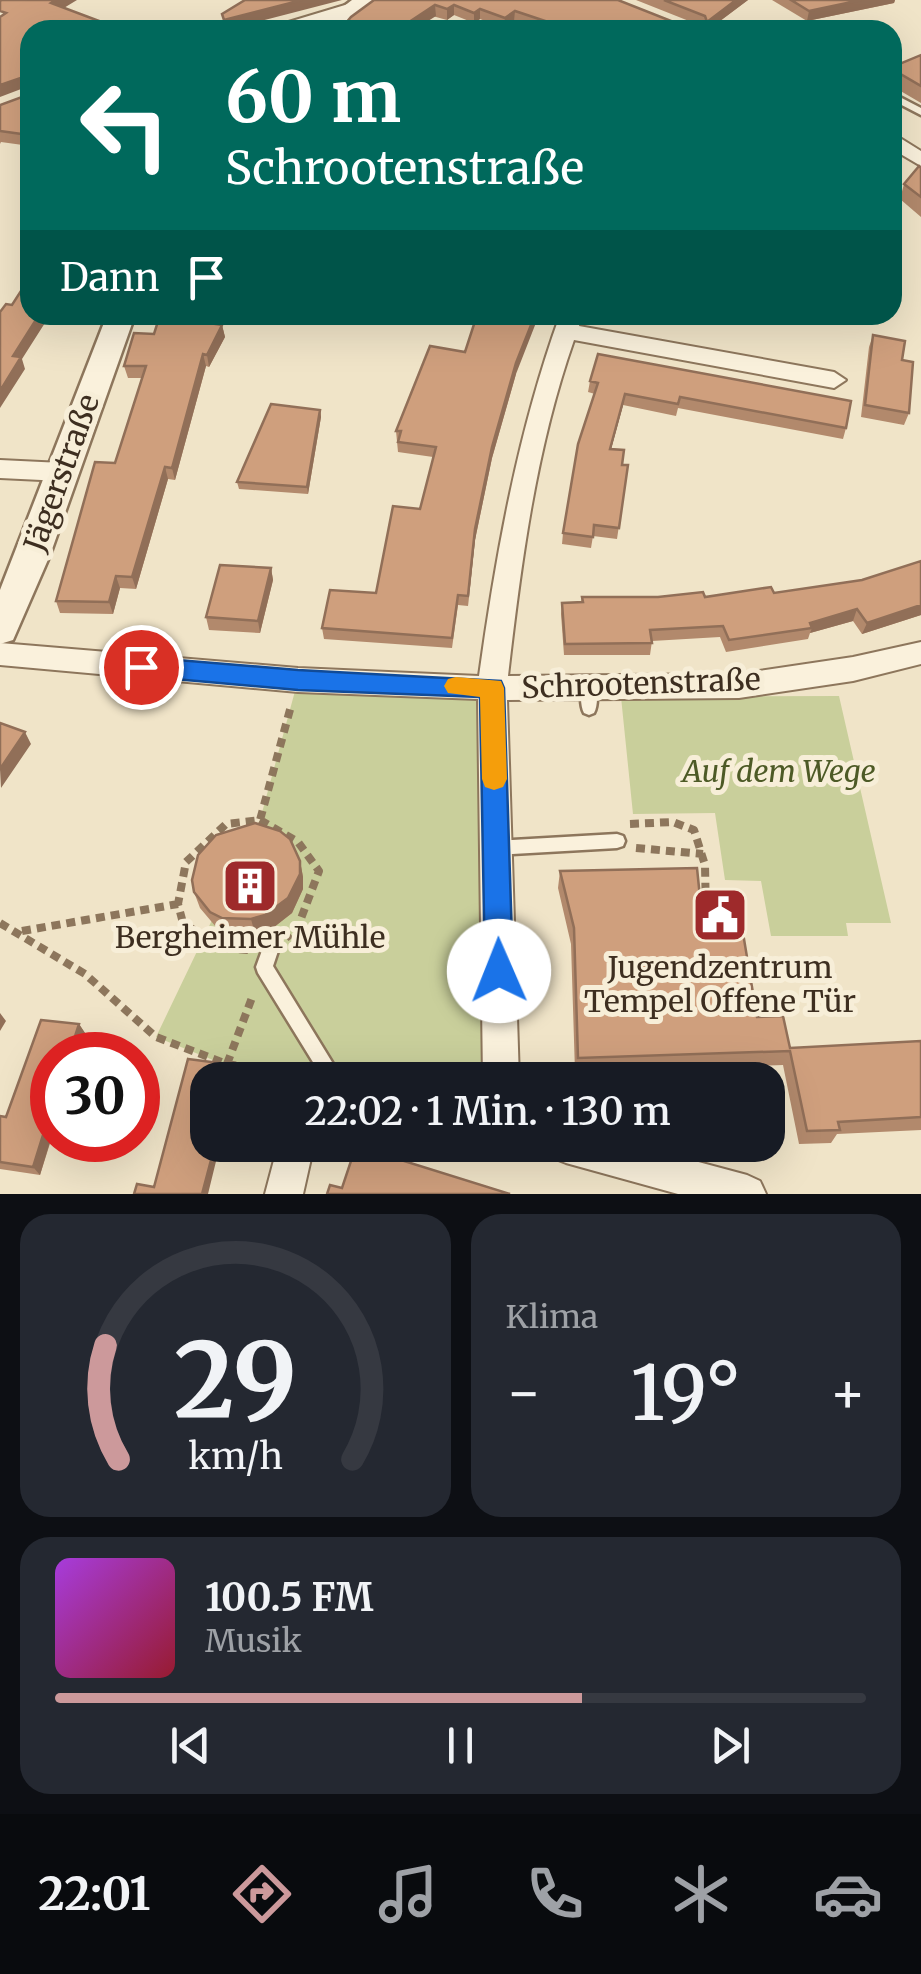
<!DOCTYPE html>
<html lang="de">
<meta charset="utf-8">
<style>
body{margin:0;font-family:Merriweather,serif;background:#242831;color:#f1f3f6;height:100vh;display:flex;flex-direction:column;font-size:38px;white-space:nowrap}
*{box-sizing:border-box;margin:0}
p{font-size:32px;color:#9ea1a6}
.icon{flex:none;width:55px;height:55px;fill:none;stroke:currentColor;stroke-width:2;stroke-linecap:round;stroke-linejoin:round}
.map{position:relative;height:1194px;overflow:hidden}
.side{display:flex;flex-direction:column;gap:20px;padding:20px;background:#0d0f14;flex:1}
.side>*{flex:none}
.banner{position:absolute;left:20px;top:20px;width:882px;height:305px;border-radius:30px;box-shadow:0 10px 40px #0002;background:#00695c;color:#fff;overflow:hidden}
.speed{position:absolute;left:30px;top:1032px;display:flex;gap:20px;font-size:50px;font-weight:700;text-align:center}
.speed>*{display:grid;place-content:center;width:130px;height:130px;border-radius:50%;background:#171b24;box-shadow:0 10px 40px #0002;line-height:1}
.speed .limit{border:15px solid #d22;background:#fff;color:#111}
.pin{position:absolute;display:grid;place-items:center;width:85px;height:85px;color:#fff;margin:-42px;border:5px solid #fff;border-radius:50%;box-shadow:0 2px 10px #0007}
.me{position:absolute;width:110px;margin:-55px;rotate:359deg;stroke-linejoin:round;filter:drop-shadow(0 0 8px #0008)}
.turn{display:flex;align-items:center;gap:35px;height:210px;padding:0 40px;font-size:45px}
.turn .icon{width:130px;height:130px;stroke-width:2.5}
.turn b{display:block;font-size:70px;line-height:85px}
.then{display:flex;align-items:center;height:95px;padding:0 40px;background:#0003;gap:20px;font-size:38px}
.big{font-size:75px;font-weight:600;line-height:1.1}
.side .card{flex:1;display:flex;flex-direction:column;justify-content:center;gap:15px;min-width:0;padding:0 35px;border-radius:30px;background:#242831}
.side .dial{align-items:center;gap:0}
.dial svg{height:260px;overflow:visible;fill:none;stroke:#363941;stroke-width:7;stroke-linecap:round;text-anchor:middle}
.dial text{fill:#f1f3f6;stroke:none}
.song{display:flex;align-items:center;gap:30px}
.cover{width:120px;height:120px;border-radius:15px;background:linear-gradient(135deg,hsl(280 70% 55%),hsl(350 70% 35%))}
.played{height:10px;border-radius:5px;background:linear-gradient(90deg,#cc999b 65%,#363941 65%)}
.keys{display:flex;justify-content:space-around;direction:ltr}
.heat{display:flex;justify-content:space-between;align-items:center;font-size:55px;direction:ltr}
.side .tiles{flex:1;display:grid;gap:20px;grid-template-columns:1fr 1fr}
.card:last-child{grid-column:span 2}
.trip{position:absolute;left:190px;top:1062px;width:595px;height:100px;border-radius:30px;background:#171b24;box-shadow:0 10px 40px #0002;font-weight:600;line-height:100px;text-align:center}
.tab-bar{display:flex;height:160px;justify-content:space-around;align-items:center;background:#090b0e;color:#9ea1a6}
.tab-bar .icon{width:70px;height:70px}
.tab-bar .selected{color:#cc999b}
.tab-bar b{font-size:45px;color:#f1f3f6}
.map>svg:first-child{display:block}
</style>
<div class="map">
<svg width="921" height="1194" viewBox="0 0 921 1194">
<rect width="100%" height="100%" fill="#f0e4c8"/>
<path fill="#c9cf9b" d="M 298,680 L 492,688 L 501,1080 L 263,1080 L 156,1037 L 260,820 Z
M 839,696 L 891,923 L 846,923 L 848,936 L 771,936 L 761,881 L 725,880 L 715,813 L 633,814 L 621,697 Z"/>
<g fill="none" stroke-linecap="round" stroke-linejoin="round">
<g stroke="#8d765c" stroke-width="5">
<path id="service" d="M 892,93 L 921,108 L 921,115 L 892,100 Z
M 589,681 L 594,683 C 598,690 598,706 594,713 L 589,715 L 584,713 C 580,706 580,690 584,683 Z
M 617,834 L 623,836 L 625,841 L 623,846 L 617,848 L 497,855 L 491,853 L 489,848 L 491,843 L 497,841 Z
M 270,943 L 276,945 L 278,951 L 273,966 L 343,1080 L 324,1080 L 258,973 L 256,967 L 264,945 Z"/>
</g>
<g stroke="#8d765c" stroke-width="4">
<path id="minor" d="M 355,2 L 364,7 L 361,11 L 291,30 L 262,30 Z
M 892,133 L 921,151 L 921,166 L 892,149 Z
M 560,315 L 582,315 L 579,326 L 834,372 L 846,380 L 834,388 L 574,340 C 536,448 521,563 508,676 L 739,674 L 853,657 L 921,642 L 921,664 L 853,681 L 739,698 L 507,700 L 519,1080 L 483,1080 L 478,699 L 298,692 L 0,665 L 0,643 L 298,668 L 479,676 C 496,553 518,431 560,315 Z
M 0,460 L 62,463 L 71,466 L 75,472 L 71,478 L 62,481 L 0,478 Z
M 278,1145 L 314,1145 L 303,1194 L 265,1194 Z
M 548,1145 L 635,1145 L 747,1175 L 760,1181 L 766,1194 L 678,1194 L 566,1163 L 553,1158 Z"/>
</g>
<g stroke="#8d765c" stroke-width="5">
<path id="tertiary" d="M 352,0 L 377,0 L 339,30 L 313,30 Z
M 107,315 L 135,315 L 50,555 L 13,640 L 0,644 L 0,590 Z"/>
</g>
<path stroke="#8d765c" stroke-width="8" stroke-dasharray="9 6" stroke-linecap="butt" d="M 260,820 L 298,842 L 319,871 L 297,929 L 286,938
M 630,824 L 673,822 L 694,830 L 705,865 L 706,915
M 636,848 L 703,854
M 0,923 L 85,974 L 156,1037 L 227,1064 L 264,1070 L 280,1080
M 22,931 L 178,904
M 248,950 L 221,948 L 183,923 L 178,904 L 186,862 L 226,824 L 260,820 L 291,706
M 227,1064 L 253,995"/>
<use href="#service" fill="#faf1dc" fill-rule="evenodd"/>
<use href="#minor" fill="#faf1dc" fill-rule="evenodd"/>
<use href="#tertiary" fill="#faf1dc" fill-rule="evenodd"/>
</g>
<path fill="#b2896c" d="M 374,0 L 618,0 L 676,23 L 694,23 L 636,0 L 748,0 L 708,30 L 704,30 L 704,28 L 704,30 L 540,30 L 514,21 L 504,28 L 480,19 L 474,23 L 454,15 L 447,20 Z
M 772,0 L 895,0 L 894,3 L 807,21 Z
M 921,55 L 921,103 L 892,86 L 892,67 Z
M 30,94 L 30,146 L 1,142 L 0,144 L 0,105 Z
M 921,168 L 921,217 L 900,199 L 904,184 Z
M 633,315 L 676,315 L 672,323 Z
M 202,322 L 222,325 L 225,337 L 209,367 L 206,366 L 175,480 L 168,479 L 136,589 L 120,588 L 113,614 L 60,613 L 56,601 L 115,463 L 143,378 L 128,378 L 124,366 L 154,334 Z
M 873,335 L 902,360 L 909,413 L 904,425 L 861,417 L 869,347 Z
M 465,352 L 516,374 L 492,458 L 475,540 L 468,606 L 458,605 L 452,648 L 324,639 L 322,628 L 376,593 L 420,509 L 433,457 L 398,452 L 396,431 Z
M 590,381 L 846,428 L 843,439 L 678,408 L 676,416 L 623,405 L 611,449 L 622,465 L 628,465 L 617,539 L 593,536 L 591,548 L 562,544 L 563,533 L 595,394 L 588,392 Z
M 320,410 L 321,417 L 308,494 L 239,489 L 237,482 Z
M 921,561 L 921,615 L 862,634 L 853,621 L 810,633 L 808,639 L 726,652 L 720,637 L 652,641 L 650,655 L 564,655 L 561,614 L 562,603 L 581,602 L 582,597 L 705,597 L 774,593 L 862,580 Z
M 271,568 L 273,580 L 260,633 L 209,630 L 206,617 Z
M 300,861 L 303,877 L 303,889 L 292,913 L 269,931 L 255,934 L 227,933 L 216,927 L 200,908 L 194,892 Z
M 560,871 L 702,917 L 757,1017 L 790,1048 L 921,1041 L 921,1130 L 837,1134 L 831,1143 L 799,1144 L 783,1065 L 575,1072 L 571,944 L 558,888 Z
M 79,1024 L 85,1033 L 40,1175 L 0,1169 L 0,1116 L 6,1117 Z"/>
<path fill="#916f58" d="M 56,0 L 77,0 L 54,14 L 51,3 Z
M 302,0 L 342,0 L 226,30 L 224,20 Z
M 736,0 L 748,0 L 708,30 L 705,30 L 707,22 Z
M 861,0 L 895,0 L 894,3 L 807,21 L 809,11 Z
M 435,5 L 436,16 L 414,30 L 397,30 Z
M 454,5 L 454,15 L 447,20 L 447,9 Z
M 480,9 L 480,19 L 474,23 L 474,13 Z
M 515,11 L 514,21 L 504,28 L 505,18 Z
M 26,76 L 29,86 L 0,97 L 0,85 Z
M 39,315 L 50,315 L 22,359 L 25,369 L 0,408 L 0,391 L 13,356 Z
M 535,315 L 539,315 L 516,374 L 492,458 L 475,540 L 468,606 L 475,529 L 492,447 L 516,363 Z
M 222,325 L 225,337 L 209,367 L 207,355 Z
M 203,354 L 206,366 L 175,480 L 172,468 Z
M 625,394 L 623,405 L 608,460 L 610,449 Z
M 320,410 L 321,417 L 308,494 L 307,487 Z
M 165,467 L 168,479 L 136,589 L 132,577 Z
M 271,568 L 273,580 L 260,633 L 258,621 Z
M 116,576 L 120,588 L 113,614 L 109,602 Z
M 921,605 L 921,615 L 862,634 L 867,623 Z
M 857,609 L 853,621 L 810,633 L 812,628 L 810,623 Z
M 25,732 L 31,744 L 1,788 L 0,769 Z
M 300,861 L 303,877 L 303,889 L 292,913 L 269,931 L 255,934 L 251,919 Z
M 0,1013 L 6,1021 L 0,1031 Z
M 79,1024 L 85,1033 L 78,1055 L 69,1055 Z
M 235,1065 L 238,1073 L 237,1080 L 231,1080 Z
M 52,1106 L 52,1135 L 40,1175 L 33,1167 Z
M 215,1145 L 220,1145 L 208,1194 L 202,1194 Z"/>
<path fill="#cf9f7d" stroke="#916f58" stroke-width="2.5" d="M 2,0 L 56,0 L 51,3 L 123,30 L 30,30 L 30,78 L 26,76 L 0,85 L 0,17 L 6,13 L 0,11 L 0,1 Z
M 245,0 L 302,0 L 224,20 L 222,14 Z
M 374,0 L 618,0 L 676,23 L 705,23 L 695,30 L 572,30 L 515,11 L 505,18 L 480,9 L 474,13 L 454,5 L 447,9 L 435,5 L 397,30 L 340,30 L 351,17 Z
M 664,0 L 736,0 L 707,22 L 705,16 Z
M 791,0 L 861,0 L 809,11 Z
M 921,55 L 921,86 L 892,69 L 892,67 Z
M 30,94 L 29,135 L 0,131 L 0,105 Z
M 919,166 L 921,168 L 921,197 L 904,184 Z
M 30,277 L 30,315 L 39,315 L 13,356 L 21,357 L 0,391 L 0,312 L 6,304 L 12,305 Z
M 160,315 L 198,315 L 196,321 L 222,325 L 207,355 L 203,354 L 172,468 L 165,467 L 132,577 L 116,576 L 109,602 L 56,601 L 95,462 L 115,463 L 146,366 L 124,366 L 134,333 L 154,334 Z
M 477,315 L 535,315 L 516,363 L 492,447 L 475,529 L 468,596 L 458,595 L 452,638 L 322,628 L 330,590 L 376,593 L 393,506 L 420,509 L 436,447 L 398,442 L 401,431 L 396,431 L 430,346 L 465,352 Z
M 873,335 L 905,341 L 902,360 L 913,362 L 909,413 L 865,405 Z
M 598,354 L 851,401 L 846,428 L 680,397 L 678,404 L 625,394 L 610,449 L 624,450 L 622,465 L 628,465 L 619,528 L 594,525 L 593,537 L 563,533 L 578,444 L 598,383 L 590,381 Z
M 271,404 L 320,410 L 307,487 L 237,482 Z
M 921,561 L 921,605 L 867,623 L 857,609 L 810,623 L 812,628 L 729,640 L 723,626 L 650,630 L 652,643 L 565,644 L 562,603 L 583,602 L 582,597 L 658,597 L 703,592 L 705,597 L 771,587 L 774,593 L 862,580 Z
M 220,565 L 271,568 L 258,621 L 206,617 Z
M 0,723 L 25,732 L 0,769 Z
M 255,823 L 280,831 L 290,839 L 300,861 L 300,874 L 288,898 L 265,915 L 251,919 L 222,918 L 210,912 L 194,892 L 192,880 L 198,855 L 216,835 Z
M 697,868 L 702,917 L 740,915 L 757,1017 L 783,1016 L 790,1048 L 921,1041 L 921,1117 L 838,1122 L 840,1130 L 807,1131 L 790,1051 L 578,1058 L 574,928 L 560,871 Z
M 41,1020 L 79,1024 L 69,1055 L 52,1055 L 52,1106 L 33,1167 L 0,1162 L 0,1116 L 6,1117 Z
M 188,1059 L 235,1065 L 231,1080 L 208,1080 L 208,1145 L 215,1145 L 202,1194 L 134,1194 L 137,1184 L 154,1187 Z
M 356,1146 L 510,1194 L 327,1194 L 330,1185 L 342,1188 Z"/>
<path fill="#1a73e8" stroke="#114b97" stroke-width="2.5" d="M 141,657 L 298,670 L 501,681 L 504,688 L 513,971 L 509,981 L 499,985 L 489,981 L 485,971 L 480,697 L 298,690 L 141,676 L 133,674 L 129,667 L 133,660 Z"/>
<path fill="#f59e0b" d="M 456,677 L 501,681 L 504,688 L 507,779 L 503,787 L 494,790 L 485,787 L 482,779 L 480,697 L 448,693 L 444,686 L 448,679 Z"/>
<defs>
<g id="building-square" transform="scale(2.875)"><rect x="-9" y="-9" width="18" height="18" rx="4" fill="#9e2a2b" stroke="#f7eed8"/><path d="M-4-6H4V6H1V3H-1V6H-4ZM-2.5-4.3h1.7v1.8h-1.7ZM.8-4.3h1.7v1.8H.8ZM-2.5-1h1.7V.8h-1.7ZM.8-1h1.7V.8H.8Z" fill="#fff"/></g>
<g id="civic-square" transform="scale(2.875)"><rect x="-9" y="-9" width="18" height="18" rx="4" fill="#9e2a2b" stroke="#f7eed8"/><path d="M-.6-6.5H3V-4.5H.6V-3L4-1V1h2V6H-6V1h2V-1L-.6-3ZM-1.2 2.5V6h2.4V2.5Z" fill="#fff"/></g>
</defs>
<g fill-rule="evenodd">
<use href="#building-square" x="250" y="886"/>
<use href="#civic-square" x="720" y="915"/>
</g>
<g text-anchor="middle" stroke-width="10" stroke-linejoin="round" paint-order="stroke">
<g font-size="30" fill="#3d2e20" stroke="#f7eed8">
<text transform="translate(62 473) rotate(-70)" y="10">Jägerstraße</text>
<text transform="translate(641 684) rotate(-2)" y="10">Schrootenstraße</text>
</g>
<g font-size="30" font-style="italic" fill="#4d5a26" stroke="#f7eed8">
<text x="779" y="782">Auf dem Wege</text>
</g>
<g font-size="30" fill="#3d2e20" stroke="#f7eed8">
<text x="250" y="948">Bergheimer Mühle</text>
<text x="720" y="978">Jugendzentrum<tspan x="720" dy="34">Tempel Offene Tür</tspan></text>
</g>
</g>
</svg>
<div class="speed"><div class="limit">30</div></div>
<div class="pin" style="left:141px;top:667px;background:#d93025"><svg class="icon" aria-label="arrive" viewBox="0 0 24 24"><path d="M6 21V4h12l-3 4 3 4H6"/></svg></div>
<svg class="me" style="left:499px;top:971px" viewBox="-20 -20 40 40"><circle r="19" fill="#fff"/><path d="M0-13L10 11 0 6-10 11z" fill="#1a73e8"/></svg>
<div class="trip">22:02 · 1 Min. · 130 m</div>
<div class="banner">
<div class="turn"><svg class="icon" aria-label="left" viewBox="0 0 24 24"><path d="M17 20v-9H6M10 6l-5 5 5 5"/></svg><div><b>60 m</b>Schrootenstraße</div></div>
<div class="then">Dann<svg class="icon" aria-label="arrive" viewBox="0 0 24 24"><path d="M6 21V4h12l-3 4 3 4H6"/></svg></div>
</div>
</div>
<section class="side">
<div class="tiles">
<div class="card dial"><svg viewBox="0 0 100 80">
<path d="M14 69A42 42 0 1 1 86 69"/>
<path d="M14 69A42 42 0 0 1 10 34" stroke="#cc999b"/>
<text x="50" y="56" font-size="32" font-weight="700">29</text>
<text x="50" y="72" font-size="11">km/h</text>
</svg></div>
<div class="card"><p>Klima</p>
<div class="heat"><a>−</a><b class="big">19°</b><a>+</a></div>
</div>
<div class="card">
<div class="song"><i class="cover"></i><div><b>100.5 FM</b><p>Musik</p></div></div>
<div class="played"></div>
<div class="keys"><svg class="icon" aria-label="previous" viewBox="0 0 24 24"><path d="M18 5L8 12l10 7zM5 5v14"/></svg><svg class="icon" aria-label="pause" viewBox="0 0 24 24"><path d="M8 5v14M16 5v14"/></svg><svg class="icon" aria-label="next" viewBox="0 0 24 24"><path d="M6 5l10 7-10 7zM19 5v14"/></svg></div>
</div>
</div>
</section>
<nav class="tab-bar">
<b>22:01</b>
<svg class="icon selected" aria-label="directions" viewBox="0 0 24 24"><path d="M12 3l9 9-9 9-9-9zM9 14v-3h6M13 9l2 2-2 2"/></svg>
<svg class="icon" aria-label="music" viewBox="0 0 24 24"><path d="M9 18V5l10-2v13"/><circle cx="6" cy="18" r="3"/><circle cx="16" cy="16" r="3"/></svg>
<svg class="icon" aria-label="phone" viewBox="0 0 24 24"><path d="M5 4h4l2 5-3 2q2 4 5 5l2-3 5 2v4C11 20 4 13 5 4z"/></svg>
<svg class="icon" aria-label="climate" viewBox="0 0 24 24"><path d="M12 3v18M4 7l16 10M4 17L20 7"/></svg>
<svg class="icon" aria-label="car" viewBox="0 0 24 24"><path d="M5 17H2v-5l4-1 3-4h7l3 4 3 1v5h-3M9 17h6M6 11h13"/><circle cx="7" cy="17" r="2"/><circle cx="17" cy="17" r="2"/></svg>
</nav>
